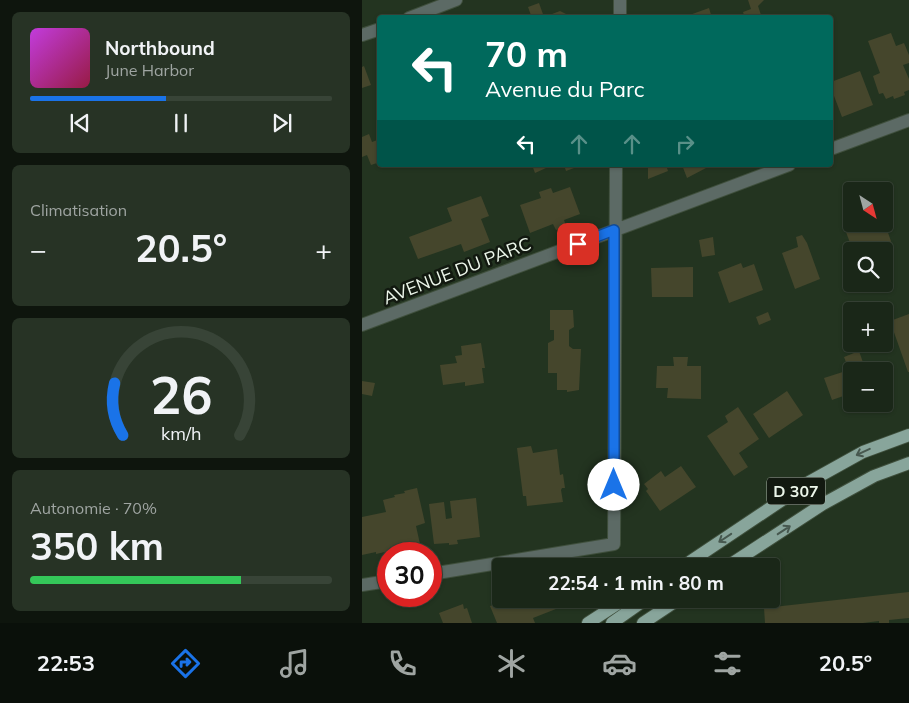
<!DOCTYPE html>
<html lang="fr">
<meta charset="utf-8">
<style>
body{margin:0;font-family:Mulish,sans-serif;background:#273325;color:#f1f3f6;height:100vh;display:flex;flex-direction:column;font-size:19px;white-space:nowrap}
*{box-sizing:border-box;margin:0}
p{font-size:16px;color:#9fa5a2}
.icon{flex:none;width:28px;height:28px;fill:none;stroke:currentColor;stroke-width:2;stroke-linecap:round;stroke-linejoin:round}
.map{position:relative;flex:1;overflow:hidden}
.side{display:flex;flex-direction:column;gap:12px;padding:12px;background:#0e150d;width:362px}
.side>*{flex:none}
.guide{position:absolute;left:15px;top:15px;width:456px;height:152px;border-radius:5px;box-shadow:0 1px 4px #0004,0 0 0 1px #384437;background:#00695c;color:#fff;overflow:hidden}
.needle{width:32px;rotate:144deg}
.buttons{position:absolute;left:481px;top:182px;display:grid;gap:10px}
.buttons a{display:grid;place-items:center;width:50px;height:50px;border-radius:5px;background:#1a2718;box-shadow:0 1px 4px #0004,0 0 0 1px #384437;font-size:25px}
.speed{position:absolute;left:15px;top:542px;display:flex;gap:10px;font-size:25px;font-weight:700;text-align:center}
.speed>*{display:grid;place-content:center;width:65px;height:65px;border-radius:50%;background:#1a2718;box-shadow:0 1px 4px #0004,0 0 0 1px #384437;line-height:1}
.speed .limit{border:8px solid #d22;background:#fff;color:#111}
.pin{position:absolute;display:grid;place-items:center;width:42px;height:42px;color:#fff;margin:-21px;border-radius:10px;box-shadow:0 2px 8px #0006}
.me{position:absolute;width:55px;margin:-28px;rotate:0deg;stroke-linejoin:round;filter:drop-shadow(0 0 4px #0008)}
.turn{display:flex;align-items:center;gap:18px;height:105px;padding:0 25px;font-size:22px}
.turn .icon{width:65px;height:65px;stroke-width:2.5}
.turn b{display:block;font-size:35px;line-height:42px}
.lanes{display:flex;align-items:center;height:48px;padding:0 25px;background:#0003;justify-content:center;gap:25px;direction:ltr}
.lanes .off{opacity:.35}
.big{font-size:38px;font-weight:700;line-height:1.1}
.side .tile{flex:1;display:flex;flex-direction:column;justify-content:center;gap:8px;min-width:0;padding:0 18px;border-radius:8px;background:#273325}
.side .dial{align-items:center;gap:0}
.dial svg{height:130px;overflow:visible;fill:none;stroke:#384437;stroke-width:7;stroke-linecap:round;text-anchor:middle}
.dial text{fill:#f1f3f6;stroke:none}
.song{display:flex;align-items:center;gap:15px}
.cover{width:60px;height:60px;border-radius:8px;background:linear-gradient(135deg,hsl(290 70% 55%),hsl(340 70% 35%))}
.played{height:5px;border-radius:2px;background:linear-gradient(90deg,#1a73e8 45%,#384437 45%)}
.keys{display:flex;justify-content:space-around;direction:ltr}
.heat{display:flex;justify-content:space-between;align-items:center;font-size:28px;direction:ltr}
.charge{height:8px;border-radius:4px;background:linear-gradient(90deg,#34c759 70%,#384437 0)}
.trip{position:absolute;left:130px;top:558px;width:288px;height:50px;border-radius:5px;background:#1a2718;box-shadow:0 1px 4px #0004,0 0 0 1px #384437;font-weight:700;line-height:50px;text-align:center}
.tabs{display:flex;height:80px;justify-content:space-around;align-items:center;background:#0a100a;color:#9fa5a2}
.tabs .icon{width:35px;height:35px}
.tabs .current{color:#1a73e8}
.tabs b{font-size:22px;color:#f1f3f6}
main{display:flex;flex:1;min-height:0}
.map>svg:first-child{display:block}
</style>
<main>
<section class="side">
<div class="tile">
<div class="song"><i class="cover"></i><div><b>Northbound</b><p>June Harbor</p></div></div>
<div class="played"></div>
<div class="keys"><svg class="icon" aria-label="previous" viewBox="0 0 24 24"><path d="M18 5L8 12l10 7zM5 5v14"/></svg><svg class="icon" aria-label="pause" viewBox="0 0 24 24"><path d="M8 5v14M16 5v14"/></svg><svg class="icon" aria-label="next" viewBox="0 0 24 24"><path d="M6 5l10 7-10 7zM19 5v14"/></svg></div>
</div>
<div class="tile"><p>Climatisation</p>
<div class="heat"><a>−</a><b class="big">20.5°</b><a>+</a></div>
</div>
<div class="tile dial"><svg viewBox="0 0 100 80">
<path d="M14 69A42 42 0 1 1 86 69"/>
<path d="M14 69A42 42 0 0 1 9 37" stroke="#1a73e8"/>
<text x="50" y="56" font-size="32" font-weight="700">26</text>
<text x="50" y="72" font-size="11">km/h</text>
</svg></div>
<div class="tile"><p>Autonomie · 70%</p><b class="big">350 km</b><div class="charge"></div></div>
</section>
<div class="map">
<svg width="547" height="623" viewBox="0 0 547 623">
<rect width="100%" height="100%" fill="#233420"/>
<path fill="#45462c" d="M 386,0 L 402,0 L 396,6 L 400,18 L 383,18 L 381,12 L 389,9 Z
M 177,3 L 182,17 L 198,11 L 206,15 L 207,18 L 170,18 L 166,7 Z
M 347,8 L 350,18 L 322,18 L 322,17 Z
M 529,33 L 534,46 L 542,43 L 547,55 L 547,63 L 541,65 L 547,79 L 547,90 L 542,92 L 543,95 L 532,99 L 531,96 L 524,99 L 521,93 L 517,94 L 511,76 L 518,73 L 506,41 Z
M 2,66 L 9,85 L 0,88 L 0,67 Z
M 498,71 L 511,105 L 480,117 L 469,88 L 469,82 Z
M 7,134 L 10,142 L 18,139 L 18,162 L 9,165 L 5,155 L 0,157 L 0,137 Z
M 170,165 L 183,165 L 184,168 L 173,173 Z
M 202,165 L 220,165 L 204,171 Z
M 286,165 L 304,165 L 306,171 L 286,179 Z
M 320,165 L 343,165 L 344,168 L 325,178 Z
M 208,187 L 218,214 L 202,220 L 204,226 L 194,230 L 191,224 L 168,233 L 158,205 L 179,198 L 177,192 L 189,188 L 191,193 Z
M 119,196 L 127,216 L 119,219 L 128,242 L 102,252 L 99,244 L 56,259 L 47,237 L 90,221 L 85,208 Z
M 516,224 L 523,224 L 531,247 L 518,251 L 491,251 L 484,232 L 498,226 L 499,230 Z
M 440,235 L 445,243 L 458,279 L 433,289 L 420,253 L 436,247 L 434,237 Z
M 351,237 L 353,255 L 340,257 L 337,240 Z
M 379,263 L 381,268 L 392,264 L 401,290 L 367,303 L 356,272 Z
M 331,267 L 331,297 L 290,297 L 289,268 Z
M 188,310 L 211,310 L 212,327 L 207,330 L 207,346 L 211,349 L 219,349 L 217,390 L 205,392 L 205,390 L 195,390 L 195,373 L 186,373 L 186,343 L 192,340 L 192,330 L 188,330 Z
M 406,312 L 409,320 L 397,325 L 394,317 Z
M 547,314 L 547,372 L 546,372 L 528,321 Z
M 119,343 L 123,368 L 120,368 L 122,383 L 103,386 L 103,382 L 81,385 L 78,365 L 95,363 L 93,356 L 100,355 L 99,346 Z
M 497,351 L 504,371 L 490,371 L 490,393 L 470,400 L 462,378 L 487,370 L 482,357 Z
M 311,357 L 326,357 L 325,366 L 339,366 L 339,399 L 305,398 L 306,388 L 294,388 L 295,366 L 312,366 Z
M 0,381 L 13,383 L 10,396 L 0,394 Z
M 425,391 L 441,415 L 407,438 L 391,414 Z
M 376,407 L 397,439 L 377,453 L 386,467 L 372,476 L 345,436 L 366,422 L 363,416 Z
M 169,446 L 171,453 L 195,449 L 198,475 L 201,474 L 203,488 L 200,488 L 199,490 L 201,502 L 165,506 L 164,496 L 161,496 L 155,448 Z
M 319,466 L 334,487 L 298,511 L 284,491 L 286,489 L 282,484 L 299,471 L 303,477 Z
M 55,488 L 63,523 L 54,526 L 58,544 L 14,554 L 14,552 L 0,555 L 0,517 L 24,512 L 21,500 L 33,497 L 32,495 L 43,493 L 42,491 Z
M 114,498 L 118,537 L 95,540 L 96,544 L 87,545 L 87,543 L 72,544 L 67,504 L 82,502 L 84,519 L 90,518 L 88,501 Z
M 547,592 L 547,618 L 527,620 L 527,623 L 517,623 L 517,621 L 501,623 L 403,623 L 402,608 Z
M 147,599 L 163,599 L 165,602 L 173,599 L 196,599 L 199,607 L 171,618 L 173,623 L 135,623 L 128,606 Z
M 101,604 L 102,609 L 105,608 L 110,623 L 81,623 L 77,613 Z"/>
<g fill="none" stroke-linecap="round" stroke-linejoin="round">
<g stroke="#3f4f3c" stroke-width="14">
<path id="street" d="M 47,18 L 94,0
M 258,18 L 258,0
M 0,35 L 18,29
M 469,149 L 547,120
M 0,325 L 427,165
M 69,574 L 252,544 L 254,165
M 0,585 L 26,581"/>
</g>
<g stroke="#3f4f3c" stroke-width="14">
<path id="primary" d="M 324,566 L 329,561 L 447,482 L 501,452 L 547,435
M 366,566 L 461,504 L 512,476 L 547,463
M 226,623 L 263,599
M 250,623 L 284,599
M 281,623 L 317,599"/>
</g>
<use href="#street" stroke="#5c6a65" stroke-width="12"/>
<use href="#primary" stroke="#88a59b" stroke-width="12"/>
</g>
<defs><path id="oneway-shaft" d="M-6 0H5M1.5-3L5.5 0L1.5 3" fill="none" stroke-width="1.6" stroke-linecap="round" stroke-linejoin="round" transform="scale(1.25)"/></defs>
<g stroke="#47584f">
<use href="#oneway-shaft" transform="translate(501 452) rotate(155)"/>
<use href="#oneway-shaft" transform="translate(422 530) rotate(-33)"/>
<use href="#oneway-shaft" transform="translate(363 538) rotate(146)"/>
</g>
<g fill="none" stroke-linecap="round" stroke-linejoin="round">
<g stroke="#114b97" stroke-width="12">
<path id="route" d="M 216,244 L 252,230 L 252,485"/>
</g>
<use href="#route" stroke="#1a73e8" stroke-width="9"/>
</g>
<g text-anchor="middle" stroke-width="5" stroke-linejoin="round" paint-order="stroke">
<rect fill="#121910" stroke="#abb4a9" stroke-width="1" x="405" y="477.5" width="58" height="27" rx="4"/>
<g font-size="16" font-weight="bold" fill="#ecf6ea">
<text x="434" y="497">D 307</text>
</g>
<g font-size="18" fill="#ecf6ea" stroke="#121910">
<text transform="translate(95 271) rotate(-21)" y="6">AVENUE DU PARC</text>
</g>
</g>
</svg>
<div class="buttons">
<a><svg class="needle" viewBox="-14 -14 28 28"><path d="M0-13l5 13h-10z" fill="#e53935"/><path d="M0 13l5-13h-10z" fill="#9fa5a2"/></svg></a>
<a><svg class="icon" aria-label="search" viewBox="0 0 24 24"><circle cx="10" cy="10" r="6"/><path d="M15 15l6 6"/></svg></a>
<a>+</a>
<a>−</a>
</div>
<div class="speed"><div class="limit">30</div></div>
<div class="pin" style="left:216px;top:244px;background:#d93025"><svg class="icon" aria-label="arrive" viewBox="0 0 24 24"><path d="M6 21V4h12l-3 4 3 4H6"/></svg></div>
<svg class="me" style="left:252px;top:485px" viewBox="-20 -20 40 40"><circle r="19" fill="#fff"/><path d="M0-13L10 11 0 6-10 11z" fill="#1a73e8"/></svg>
<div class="trip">22:54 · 1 min · 80 m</div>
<div class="guide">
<div class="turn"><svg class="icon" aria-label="left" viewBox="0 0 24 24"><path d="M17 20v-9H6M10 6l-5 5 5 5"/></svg><div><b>70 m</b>Avenue du Parc</div></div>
<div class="lanes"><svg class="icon" aria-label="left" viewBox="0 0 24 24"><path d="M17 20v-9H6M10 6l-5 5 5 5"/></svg><svg class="icon off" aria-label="ahead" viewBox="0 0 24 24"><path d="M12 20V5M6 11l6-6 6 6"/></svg><svg class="icon off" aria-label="ahead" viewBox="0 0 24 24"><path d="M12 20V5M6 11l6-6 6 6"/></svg><svg class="icon off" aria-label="right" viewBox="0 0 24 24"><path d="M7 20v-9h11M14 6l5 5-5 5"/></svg></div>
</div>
</div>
</main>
<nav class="tabs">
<b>22:53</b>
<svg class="icon current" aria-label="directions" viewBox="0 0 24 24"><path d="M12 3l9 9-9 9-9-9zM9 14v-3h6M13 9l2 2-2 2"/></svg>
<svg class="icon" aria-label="music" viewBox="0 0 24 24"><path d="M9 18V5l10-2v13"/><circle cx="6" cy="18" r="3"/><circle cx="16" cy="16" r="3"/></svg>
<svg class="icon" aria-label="phone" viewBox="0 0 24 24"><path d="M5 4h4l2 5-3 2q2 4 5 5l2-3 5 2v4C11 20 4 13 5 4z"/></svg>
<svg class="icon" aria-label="climate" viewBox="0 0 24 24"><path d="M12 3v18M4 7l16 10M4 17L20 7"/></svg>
<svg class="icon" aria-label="car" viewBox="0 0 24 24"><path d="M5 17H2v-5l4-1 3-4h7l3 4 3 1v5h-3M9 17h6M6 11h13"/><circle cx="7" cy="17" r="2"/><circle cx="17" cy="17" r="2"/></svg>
<svg class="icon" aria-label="filters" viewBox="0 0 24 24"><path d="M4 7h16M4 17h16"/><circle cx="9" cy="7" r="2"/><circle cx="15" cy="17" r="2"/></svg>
<b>20.5°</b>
</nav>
